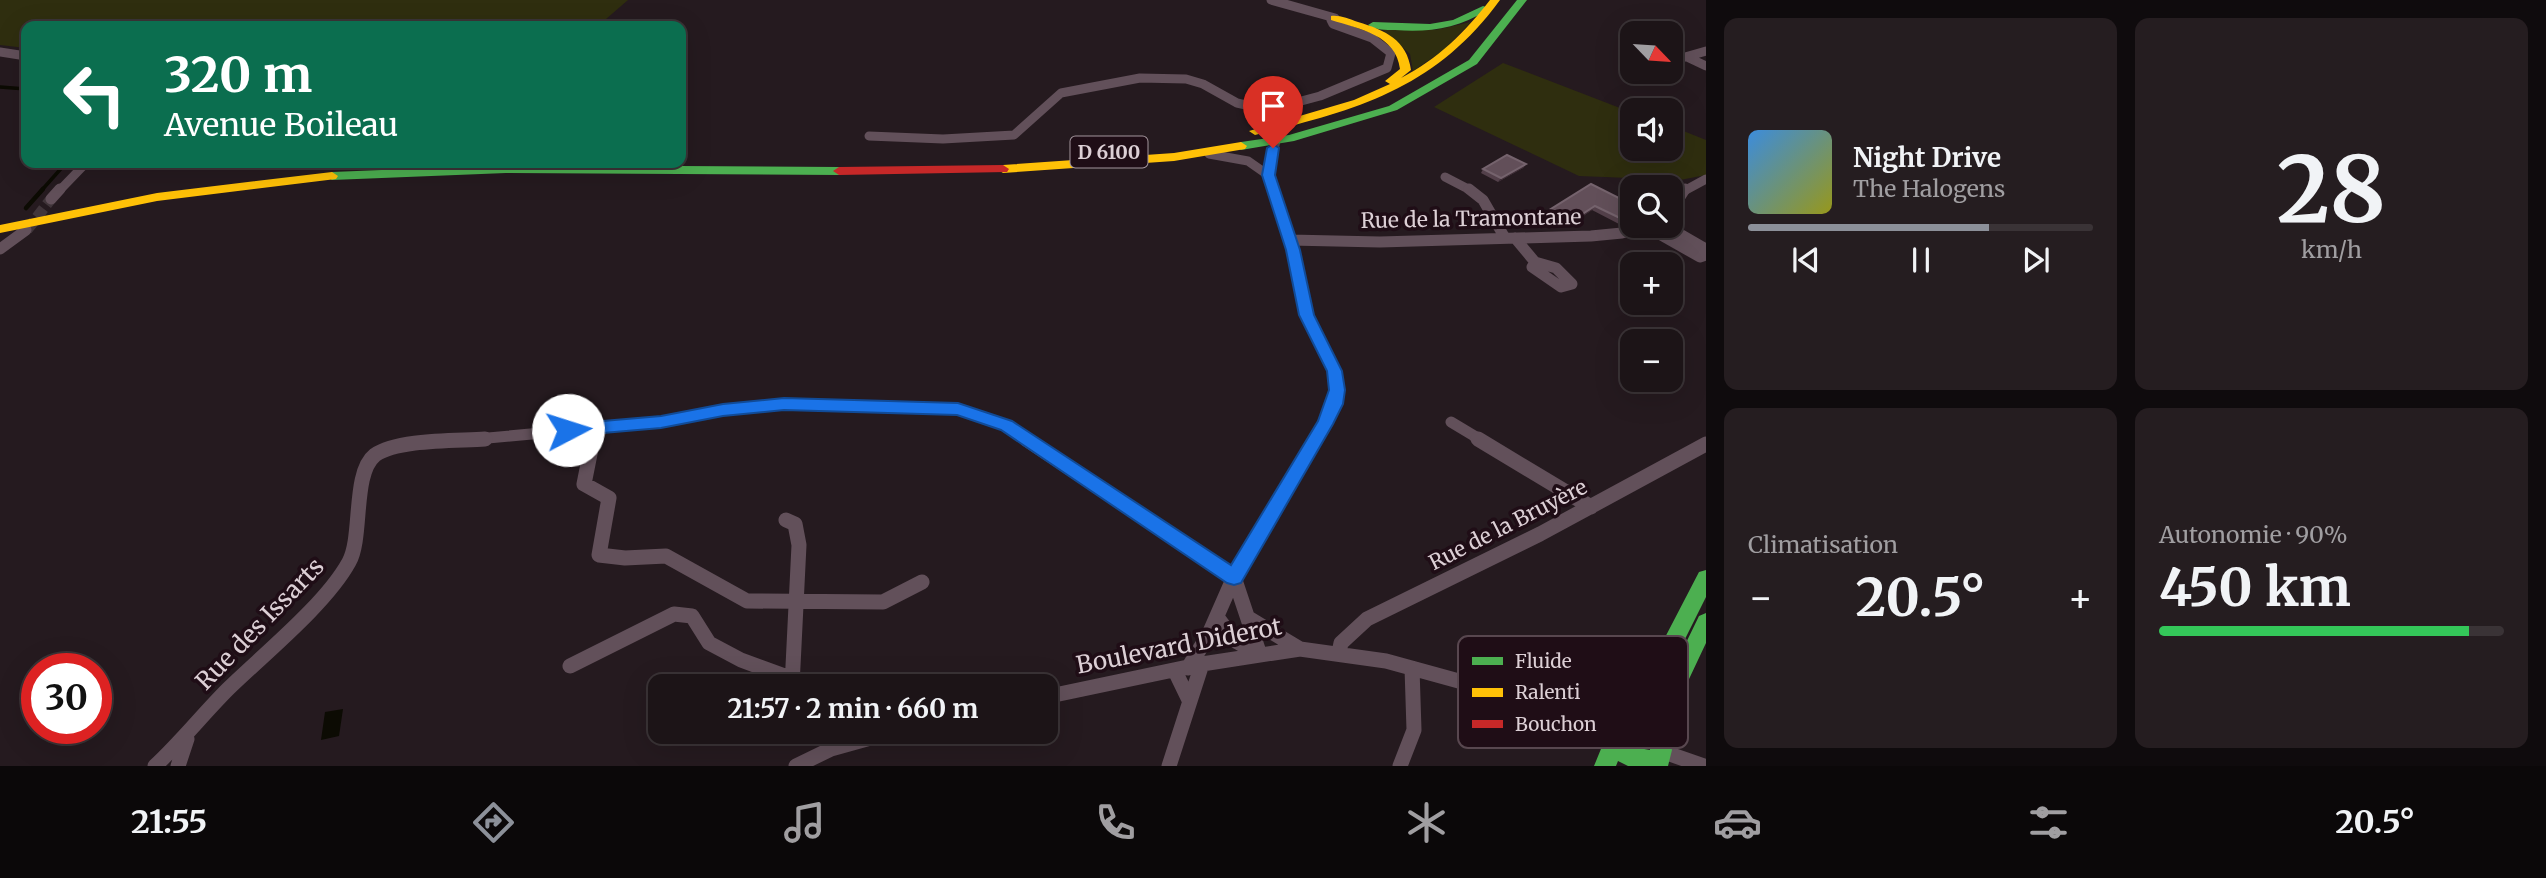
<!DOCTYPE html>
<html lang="fr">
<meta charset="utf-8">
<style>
body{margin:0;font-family:Merriweather,serif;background:#251d20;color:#f1f3f6;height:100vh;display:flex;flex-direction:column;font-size:26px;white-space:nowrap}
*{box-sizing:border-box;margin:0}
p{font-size:23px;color:#a09ea1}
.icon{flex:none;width:38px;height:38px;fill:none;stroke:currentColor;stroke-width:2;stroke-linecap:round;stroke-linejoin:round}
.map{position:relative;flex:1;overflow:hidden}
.panel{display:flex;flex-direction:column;gap:18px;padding:18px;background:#0f0b0d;width:840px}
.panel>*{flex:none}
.top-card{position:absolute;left:21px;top:21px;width:665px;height:147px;border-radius:14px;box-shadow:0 7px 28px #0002,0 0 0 2px #3a3336;background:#0b6e4f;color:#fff;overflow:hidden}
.needle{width:46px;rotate:115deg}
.tools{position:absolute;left:1620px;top:21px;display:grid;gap:14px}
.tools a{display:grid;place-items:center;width:63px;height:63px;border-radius:14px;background:#1c1417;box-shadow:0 7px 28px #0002,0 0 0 2px #3a3336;font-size:35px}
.speed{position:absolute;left:21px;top:653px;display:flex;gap:14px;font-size:35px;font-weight:700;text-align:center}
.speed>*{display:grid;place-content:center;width:91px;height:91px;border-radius:50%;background:#1c1417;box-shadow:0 7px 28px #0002,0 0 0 2px #3a3336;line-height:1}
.speed .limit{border:10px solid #d22;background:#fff;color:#111}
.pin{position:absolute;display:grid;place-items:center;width:60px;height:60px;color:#fff;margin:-72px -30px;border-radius:50% 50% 50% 0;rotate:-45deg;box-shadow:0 0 7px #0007}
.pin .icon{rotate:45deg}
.me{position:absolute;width:77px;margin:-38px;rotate:85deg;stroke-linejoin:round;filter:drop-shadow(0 0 5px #0008)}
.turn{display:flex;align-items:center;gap:24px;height:147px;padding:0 28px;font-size:32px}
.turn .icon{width:91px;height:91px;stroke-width:2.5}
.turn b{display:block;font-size:49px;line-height:60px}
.big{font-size:52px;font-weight:700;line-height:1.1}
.panel .card{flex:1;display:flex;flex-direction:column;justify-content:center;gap:10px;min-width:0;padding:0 24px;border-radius:14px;background:#251d20}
.panel .dial{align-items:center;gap:0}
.dial b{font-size:91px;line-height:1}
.song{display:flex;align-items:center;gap:21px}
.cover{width:84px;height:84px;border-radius:10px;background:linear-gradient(135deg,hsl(210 70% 55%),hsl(60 70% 35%))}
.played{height:7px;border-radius:4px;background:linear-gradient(90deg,#8c9099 70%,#3a3336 70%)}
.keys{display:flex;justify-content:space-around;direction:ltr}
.heat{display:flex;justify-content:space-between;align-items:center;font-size:38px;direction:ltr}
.charge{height:10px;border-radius:5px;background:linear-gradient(90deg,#34c759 90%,#3a3336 0)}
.panel .tiles{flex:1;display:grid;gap:18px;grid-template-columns:repeat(2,1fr)}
.trip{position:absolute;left:648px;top:674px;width:410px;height:70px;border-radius:14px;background:#1c1417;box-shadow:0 7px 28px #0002,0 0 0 2px #3a3336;font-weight:700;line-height:70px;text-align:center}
.tab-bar{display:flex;height:112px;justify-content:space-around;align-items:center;background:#0b0809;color:#a09ea1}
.tab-bar .icon{width:49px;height:49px}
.tab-bar .current{color:#8c9099}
.tab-bar b{font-size:32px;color:#f1f3f6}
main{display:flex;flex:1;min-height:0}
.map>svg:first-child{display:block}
</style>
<main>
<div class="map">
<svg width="1706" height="766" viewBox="0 0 1706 766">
<rect width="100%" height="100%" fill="#251a1f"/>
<path fill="#2f2e0f" d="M 0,0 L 628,0 L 598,26 L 26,26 L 26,48 L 0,45 Z
M 1471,22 L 1444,50 L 1413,71 L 1410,54 L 1382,29 L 1435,30 Z
M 1503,63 L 1633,113 L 1633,149 L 1671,149 L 1671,126 L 1706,140 L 1706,175 L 1680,180 L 1579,176 L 1434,107 Z"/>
<path fill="#0c0b03" d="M 343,709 L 339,736 L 321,740 L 325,712 Z"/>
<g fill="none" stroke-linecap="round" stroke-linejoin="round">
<path stroke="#0c0b03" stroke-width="3.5" d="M 0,87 L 26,89
M 41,191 L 66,163"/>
<path stroke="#0c0b03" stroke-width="4.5" d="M 26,208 L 43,189"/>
<path stroke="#40353a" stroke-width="11" stroke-dasharray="11 5" stroke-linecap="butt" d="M 27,230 L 51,199"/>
<path stroke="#62505a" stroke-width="9" d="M 0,52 L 26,56
M 1687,57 L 1706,66
M 1671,61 L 1706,51
M 869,136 L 943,139 L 1014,135 L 1061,93 L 1140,78 L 1186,79 L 1203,84 L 1237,103 L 1268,110 L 1320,96 L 1387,68 L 1391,53 L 1372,38 L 1333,24 L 1331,20 L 1335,18 L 1271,0
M 1209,154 L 1248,161 L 1268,175
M 1445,177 L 1472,191
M 59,191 L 86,163
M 1273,191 L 1268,175 L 1276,141
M 1684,191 L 1706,179"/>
<path stroke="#62505a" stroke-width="11" d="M 1273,189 L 1293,250 L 1307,315 L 1334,371 L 1337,390 L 1325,424 L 1315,440
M 1469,189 L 1483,200 L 1505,238
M 51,199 L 60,189
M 1671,211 L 1685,189
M 1666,226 L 1706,249
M 1647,227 L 1700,257 L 1706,255
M 1515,238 L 1535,262
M 1290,240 L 1380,242 L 1591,236 L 1622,233 L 1651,226
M 0,249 L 26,230
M 1535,262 L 1556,268 L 1572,284 L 1561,287 L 1532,267 Z
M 1451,422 L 1481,440
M 466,440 L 661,422 L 723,410 L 784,404 L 958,409 L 1007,426 L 1028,440
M 593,440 L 595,428"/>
<path stroke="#62505a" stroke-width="15" d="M 593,439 L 584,484 L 609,498 L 599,555 L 625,558 L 666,556 L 747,601 L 883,602 L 922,582
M 1026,439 L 1234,577
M 1478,439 L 1591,507
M 786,520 L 795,524 L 799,545 L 792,686
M 1234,577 L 1260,655
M 1217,617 L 1234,640 L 1260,655
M 1250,619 L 1300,649
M 1339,653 L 1341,643 L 1367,619 L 1540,534 L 1706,444
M 570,666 L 674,614 L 692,616 L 709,643 L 741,660 L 793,679
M 1188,668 L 1209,634 L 1234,577 L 1316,439
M 1175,671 L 1189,700
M 1045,697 L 1202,664 L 1300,649 L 1386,661 L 1506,694 L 1606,727
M 820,732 L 831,749
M 1664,752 L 1704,766
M 155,766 C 181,742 203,714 228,689 C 264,654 326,604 349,562 C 363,537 352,473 375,455 C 397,439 457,441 485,439
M 178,766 L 187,739
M 796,766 L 831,749 L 892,732
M 1169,766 L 1202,664
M 1400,766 L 1414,730 L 1412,668"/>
<path fill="#4caf50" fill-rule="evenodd" d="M 1517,0 L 1527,0 L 1477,64 L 1397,110 L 1294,141 L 1241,150 L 1235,146 L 1241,142 L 1289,135 L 1389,106 L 1469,60 Z
M 1483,6 L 1486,7 L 1486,11 C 1458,28 1428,33 1395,30 C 1386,30 1375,30 1368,25 L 1373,22 L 1430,24 L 1453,20 Z
M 506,165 L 839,167 L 845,171 L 839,175 L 506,173 L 332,180 L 326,176 L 332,172 Z
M 1706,570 L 1706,597 L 1673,663 L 1641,711 L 1651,715 L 1699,616 L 1706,613 L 1706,643 L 1665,730 L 1672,750 L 1668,766 L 1628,766 L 1618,761 L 1616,766 L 1594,766 L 1603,744 L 1595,727 L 1604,709 L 1620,704 L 1659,649 L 1699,572 ZM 1618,724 C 1633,728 1648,733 1650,750 C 1634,748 1626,741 1617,728 Z"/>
<path fill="#ffc107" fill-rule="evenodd" d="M 1490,0 L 1500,0 C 1435,89 1357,110 1255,135 L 1249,131 L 1354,100 L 1390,84 L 1385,81 L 1400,69 C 1396,35 1360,29 1331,20 L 1331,16 C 1340,15 1349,19 1358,22 C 1385,30 1407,40 1411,70 L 1401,78 C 1438,59 1465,32 1490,0 Z
M 1241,142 L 1247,146 L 1245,149 L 1174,161 L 1003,173 L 997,169 L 1003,165 L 1174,153 Z
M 332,172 L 338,176 L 336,179 L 157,201 L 0,233 L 0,225 L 157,193 Z"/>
<path fill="#c62828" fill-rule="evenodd" d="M 1003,165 L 1009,169 L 1007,172 L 839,175 L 833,171 L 839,167 Z"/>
</g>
<path fill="#53404a" d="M 1526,164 L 1523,168 L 1498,182 L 1481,173 L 1483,169 Z
M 1591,184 L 1633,214 L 1619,224 L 1592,210 L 1570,225 L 1548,214 L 1551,209 Z"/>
<path fill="#3b2a33" d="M 1526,164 L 1523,168 L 1498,182 L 1501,178 Z
M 1595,206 L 1592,210 L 1570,225 L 1573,220 Z
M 1633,212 L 1633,214 L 1619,224 L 1622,219 Z"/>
<path fill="#624f59" stroke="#75636d" stroke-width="2" d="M 1507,155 L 1526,164 L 1501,178 L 1483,169 Z
M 1591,184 L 1633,205 L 1633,212 L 1622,219 L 1595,206 L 1573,220 L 1551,209 Z"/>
<path fill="#1a73e8" stroke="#114b97" stroke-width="2" d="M 1273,144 L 1279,148 L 1275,175 L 1300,250 L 1314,315 L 1342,371 L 1345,390 L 1343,404 L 1333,424 L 1241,583 L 1234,585 L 1227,583 L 1001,430 L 957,415 L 784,410 L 723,416 L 661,428 L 568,436 L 560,430 L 568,424 L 661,416 L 723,404 L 784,398 L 958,403 L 1012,421 L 1231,565 L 1318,421 L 1329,390 L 1327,371 L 1299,315 L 1286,250 L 1262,175 L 1267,148 Z"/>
<g text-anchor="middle" stroke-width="7" stroke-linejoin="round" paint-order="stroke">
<rect fill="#1f0d16" stroke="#a3959c" stroke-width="2" x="1070.5" y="136.5" width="77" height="31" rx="5"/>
<g font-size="19" font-weight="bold" fill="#dccfd5">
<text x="1109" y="159">D 6100</text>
</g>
<g font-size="21" fill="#dccfd5" stroke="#1f0d16">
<text transform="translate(1471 219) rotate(-1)" y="7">Rue de la Tramontane</text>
<text transform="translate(1508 525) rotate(-27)" y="7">Rue de la Bruyère</text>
</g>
<g font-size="24" fill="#dccfd5" stroke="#1f0d16">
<text transform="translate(260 624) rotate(-46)" y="8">Rue des Issarts</text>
<text transform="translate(1179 646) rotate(-11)" y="8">Boulevard Diderot</text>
</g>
</g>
<rect x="1458" y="636" width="230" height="112" rx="10" fill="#1f0d16" stroke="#58474f" stroke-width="2"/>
<rect x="1472" y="657" width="31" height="8" fill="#4caf50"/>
<rect x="1472" y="688" width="31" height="9" fill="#ffc107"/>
<rect x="1472" y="720" width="31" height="8" fill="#c62828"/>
<g font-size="19" fill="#dccfd5">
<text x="1515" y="668">Fluide</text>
<text x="1515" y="699">Ralenti</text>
<text x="1515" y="731">Bouchon</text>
</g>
</svg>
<div class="tools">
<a><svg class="needle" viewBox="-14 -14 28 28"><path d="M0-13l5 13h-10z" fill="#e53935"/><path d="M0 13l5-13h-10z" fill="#a09ea1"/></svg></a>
<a><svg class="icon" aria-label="sound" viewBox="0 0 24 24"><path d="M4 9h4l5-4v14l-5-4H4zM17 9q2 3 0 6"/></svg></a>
<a><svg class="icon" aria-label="search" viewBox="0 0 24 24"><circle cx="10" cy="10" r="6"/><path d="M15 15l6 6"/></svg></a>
<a>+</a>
<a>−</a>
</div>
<div class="speed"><div class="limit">30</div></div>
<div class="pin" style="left:1273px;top:148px;background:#d93025"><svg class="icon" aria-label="arrive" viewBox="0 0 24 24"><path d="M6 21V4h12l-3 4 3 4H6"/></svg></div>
<svg class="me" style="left:568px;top:430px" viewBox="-20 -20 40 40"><circle r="19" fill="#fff"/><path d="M0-13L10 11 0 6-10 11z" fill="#1a73e8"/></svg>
<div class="trip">21:57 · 2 min · 660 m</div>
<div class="top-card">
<div class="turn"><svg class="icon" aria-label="left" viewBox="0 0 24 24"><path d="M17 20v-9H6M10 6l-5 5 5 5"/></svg><div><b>320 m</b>Avenue Boileau</div></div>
</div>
</div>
<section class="panel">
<div class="tiles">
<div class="card">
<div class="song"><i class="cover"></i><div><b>Night Drive</b><p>The Halogens</p></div></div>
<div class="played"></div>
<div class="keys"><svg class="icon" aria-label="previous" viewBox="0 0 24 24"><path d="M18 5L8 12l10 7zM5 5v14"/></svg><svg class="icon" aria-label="pause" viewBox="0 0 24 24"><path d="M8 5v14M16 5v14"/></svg><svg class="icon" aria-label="next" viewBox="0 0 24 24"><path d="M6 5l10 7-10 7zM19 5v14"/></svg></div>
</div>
<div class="card dial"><b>28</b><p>km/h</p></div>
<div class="card"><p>Climatisation</p>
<div class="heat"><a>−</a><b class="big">20.5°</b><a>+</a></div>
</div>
<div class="card"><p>Autonomie · 90%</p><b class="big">450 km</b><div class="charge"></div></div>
</div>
</section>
</main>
<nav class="tab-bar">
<b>21:55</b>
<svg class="icon current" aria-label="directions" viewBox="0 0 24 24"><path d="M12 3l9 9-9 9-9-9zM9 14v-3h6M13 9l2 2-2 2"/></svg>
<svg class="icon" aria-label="music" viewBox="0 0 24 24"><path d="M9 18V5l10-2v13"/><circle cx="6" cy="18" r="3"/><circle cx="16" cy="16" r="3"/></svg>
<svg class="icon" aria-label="phone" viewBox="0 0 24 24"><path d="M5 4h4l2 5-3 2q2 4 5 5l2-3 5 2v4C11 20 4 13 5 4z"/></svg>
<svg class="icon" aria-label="climate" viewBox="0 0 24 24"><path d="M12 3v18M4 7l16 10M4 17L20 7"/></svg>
<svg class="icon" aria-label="car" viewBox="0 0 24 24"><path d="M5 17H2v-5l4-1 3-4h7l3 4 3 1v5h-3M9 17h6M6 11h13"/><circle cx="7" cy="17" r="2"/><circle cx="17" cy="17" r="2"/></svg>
<svg class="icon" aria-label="filters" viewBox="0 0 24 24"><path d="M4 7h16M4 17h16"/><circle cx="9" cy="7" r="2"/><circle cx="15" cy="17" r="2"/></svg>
<b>20.5°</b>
</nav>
